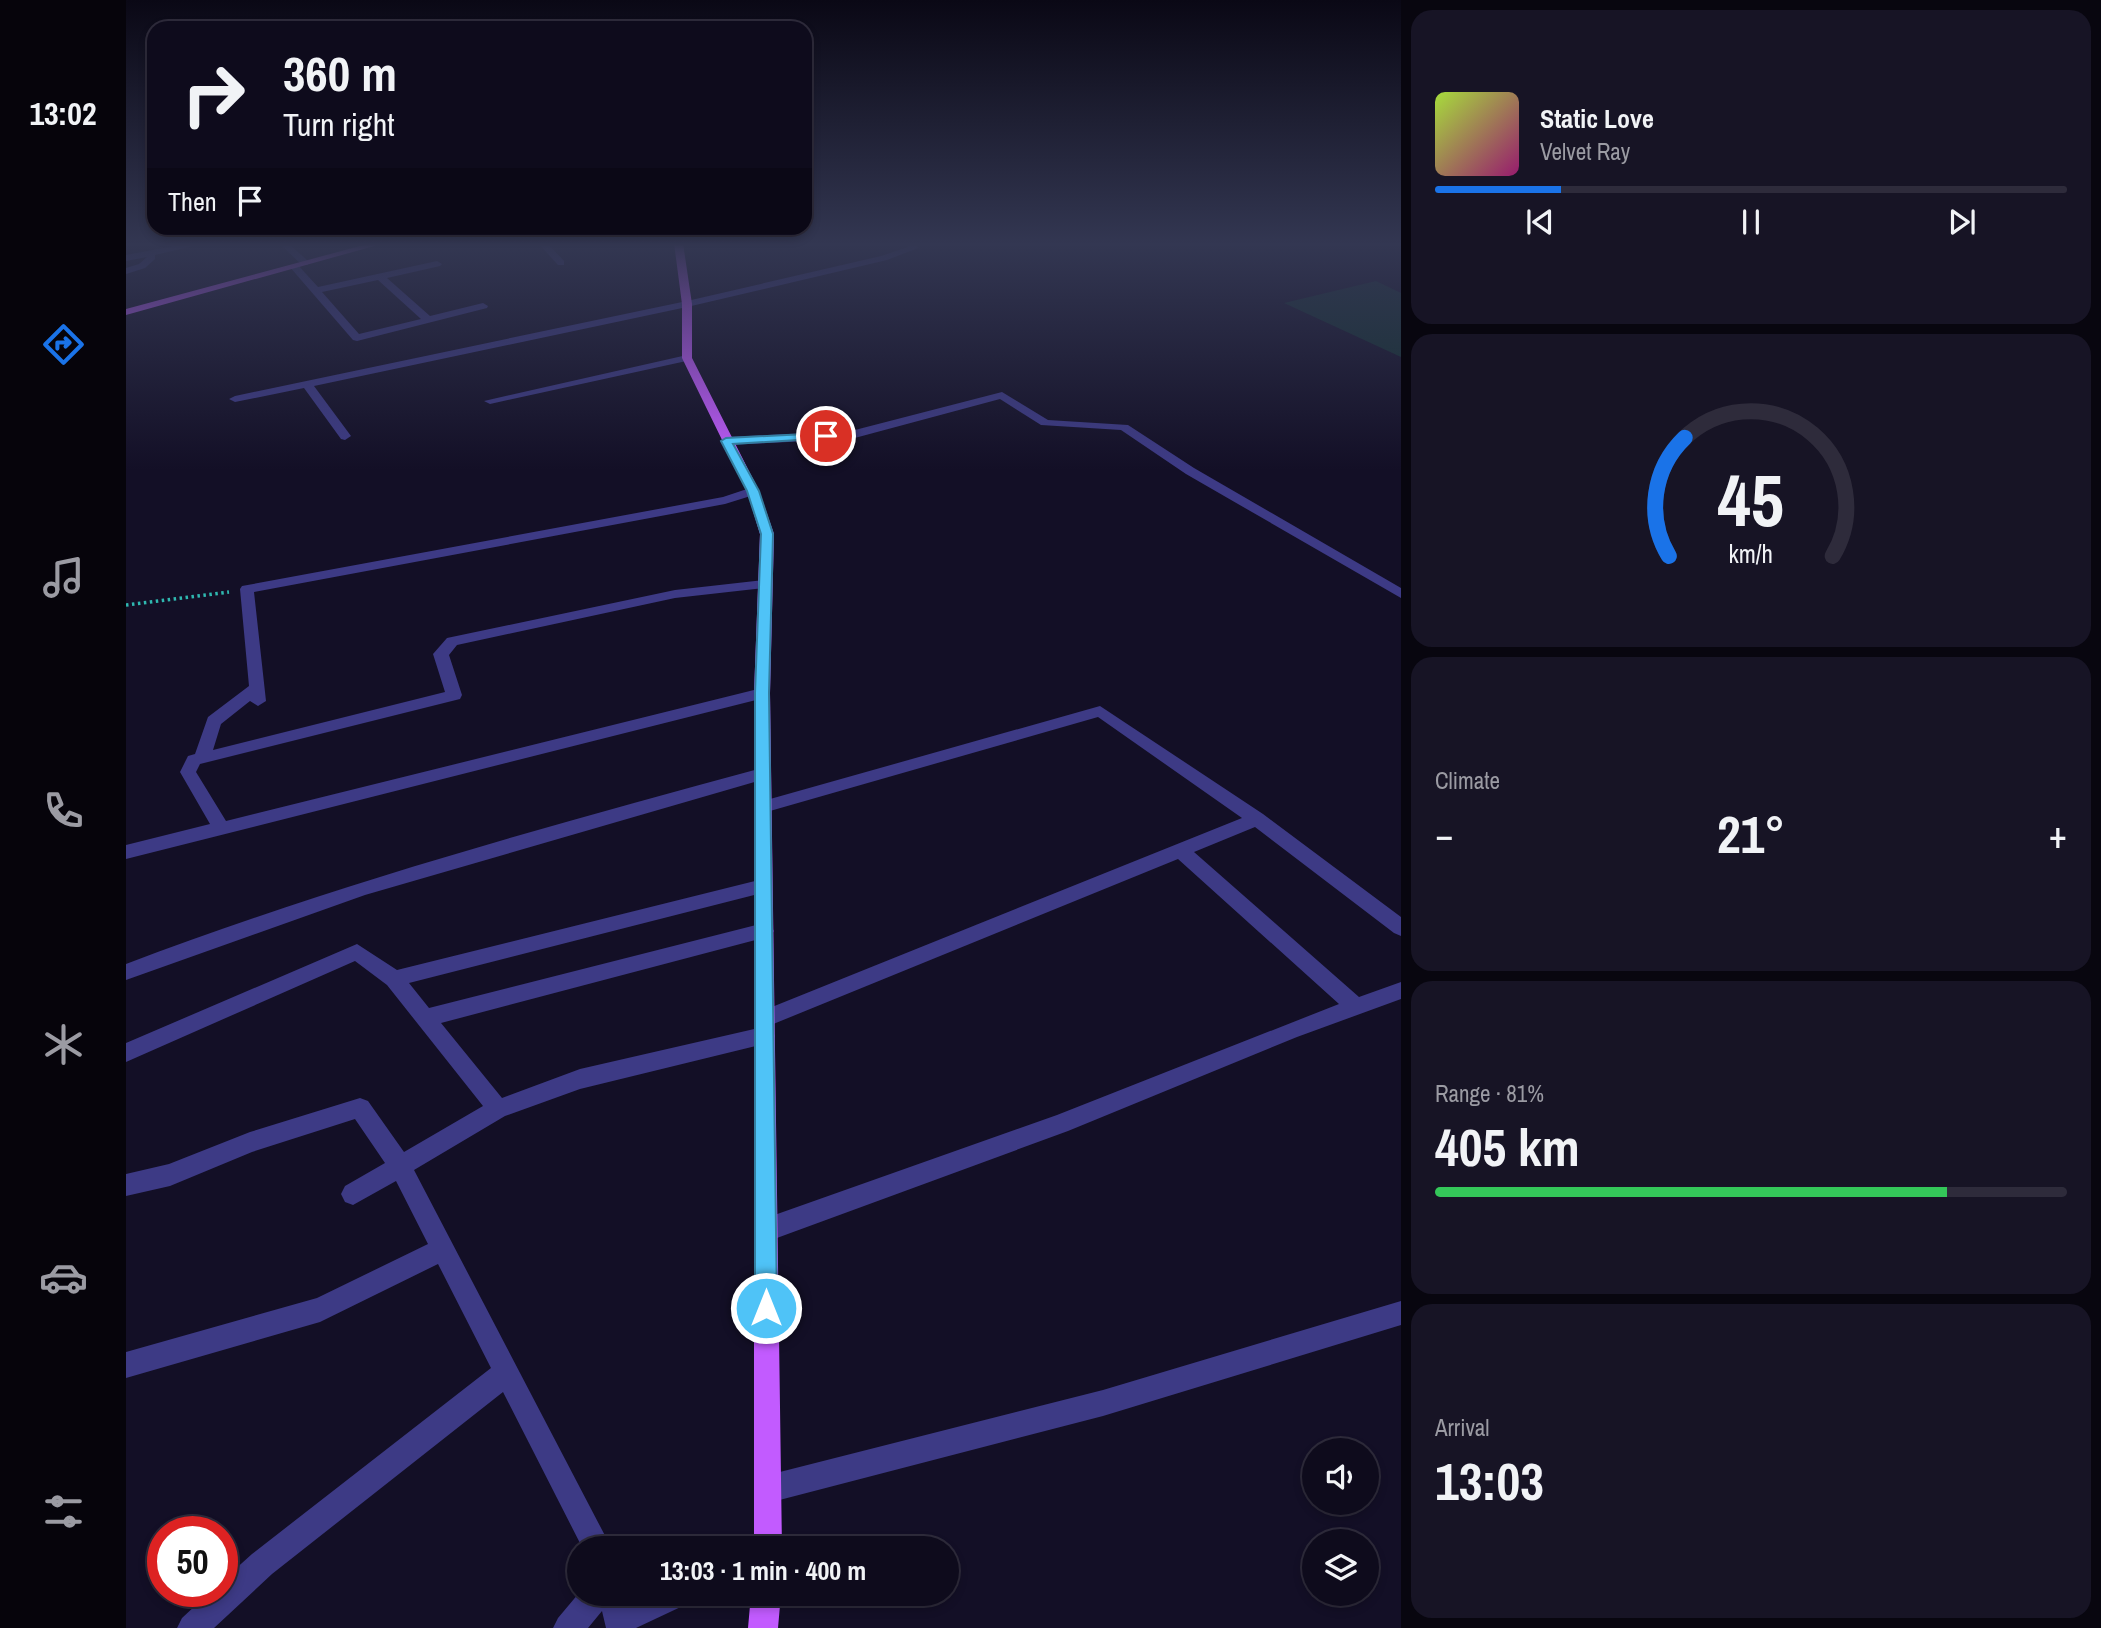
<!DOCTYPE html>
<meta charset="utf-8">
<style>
body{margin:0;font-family:"Archivo Narrow",sans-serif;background:#171425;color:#f1f3f6;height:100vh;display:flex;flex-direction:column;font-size:26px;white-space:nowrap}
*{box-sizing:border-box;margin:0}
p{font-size:23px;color:#9b9ba3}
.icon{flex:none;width:38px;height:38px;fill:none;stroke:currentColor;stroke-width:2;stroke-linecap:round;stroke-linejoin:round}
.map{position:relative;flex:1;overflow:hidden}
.drawer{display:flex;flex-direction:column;gap:10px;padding:10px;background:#08060f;width:700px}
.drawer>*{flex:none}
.hud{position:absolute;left:21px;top:21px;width:665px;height:214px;border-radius:21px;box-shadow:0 4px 10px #0003,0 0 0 2px #2e2b3b;background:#0e0b1c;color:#f1f3f6;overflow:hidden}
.tools{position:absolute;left:1176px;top:1438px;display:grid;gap:14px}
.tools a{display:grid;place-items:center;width:77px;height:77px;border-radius:50%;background:#0e0b1c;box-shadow:0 4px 10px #0003,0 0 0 2px #2e2b3b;font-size:35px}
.speed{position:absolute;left:21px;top:1516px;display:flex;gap:14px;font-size:35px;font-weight:700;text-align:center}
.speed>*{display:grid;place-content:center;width:91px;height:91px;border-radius:50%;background:#0e0b1c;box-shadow:0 4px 10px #0003,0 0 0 2px #2e2b3b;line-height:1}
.speed .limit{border:10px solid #d22;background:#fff;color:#111}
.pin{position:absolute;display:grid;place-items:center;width:60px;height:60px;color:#fff;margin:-30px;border:4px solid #fff;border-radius:50%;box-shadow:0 2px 7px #0007}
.me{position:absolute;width:77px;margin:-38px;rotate:0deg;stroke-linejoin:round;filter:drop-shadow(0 0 5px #0008)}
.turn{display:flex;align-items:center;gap:24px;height:147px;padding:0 21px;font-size:32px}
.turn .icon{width:91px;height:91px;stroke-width:2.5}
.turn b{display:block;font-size:49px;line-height:60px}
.then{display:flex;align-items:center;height:66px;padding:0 21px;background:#0003;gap:14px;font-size:26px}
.big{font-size:52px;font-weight:800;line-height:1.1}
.drawer .tile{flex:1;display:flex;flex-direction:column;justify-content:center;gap:10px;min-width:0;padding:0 24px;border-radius:21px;background:#171425}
.drawer .dial{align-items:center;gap:0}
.dial svg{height:182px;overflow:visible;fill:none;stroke:#2e2b3b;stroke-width:7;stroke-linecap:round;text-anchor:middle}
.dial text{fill:#f1f3f6;stroke:none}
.song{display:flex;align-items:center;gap:21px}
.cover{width:84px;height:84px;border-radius:10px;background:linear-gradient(135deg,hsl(80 70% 55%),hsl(320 70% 35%))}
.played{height:7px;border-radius:4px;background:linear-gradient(90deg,#1a73e8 20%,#2e2b3b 20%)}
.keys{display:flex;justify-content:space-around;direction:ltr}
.heat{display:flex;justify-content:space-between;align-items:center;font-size:38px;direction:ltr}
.charge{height:10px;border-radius:5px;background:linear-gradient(90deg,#34c759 81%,#2e2b3b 0)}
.trip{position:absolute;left:441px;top:1536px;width:392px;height:70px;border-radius:35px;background:#0e0b1c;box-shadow:0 4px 10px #0003,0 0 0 2px #2e2b3b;font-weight:800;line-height:70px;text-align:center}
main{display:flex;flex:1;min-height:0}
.dock{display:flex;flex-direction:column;width:126px;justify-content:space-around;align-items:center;background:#06040b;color:#9b9ba3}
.dock .icon{width:49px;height:49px}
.dock .active{color:#1a73e8}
.dock b{font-size:32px;color:#f1f3f6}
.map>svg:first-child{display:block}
</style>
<main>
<nav class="dock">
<b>13:02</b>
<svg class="icon active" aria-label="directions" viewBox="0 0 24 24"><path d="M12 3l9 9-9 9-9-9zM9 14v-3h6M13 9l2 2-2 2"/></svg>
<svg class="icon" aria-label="music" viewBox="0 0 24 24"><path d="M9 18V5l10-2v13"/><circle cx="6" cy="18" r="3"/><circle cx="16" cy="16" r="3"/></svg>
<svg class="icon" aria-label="phone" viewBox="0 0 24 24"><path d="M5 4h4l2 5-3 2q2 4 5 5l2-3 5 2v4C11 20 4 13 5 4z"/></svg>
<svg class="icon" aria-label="climate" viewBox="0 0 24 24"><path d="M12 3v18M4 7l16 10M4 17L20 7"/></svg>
<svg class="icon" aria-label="car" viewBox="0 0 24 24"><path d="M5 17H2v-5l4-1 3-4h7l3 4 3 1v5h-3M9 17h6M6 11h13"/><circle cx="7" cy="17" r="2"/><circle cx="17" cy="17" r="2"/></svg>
<svg class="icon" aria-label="filters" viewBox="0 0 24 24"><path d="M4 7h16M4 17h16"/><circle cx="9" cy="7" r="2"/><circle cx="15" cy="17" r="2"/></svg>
</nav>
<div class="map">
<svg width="1275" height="1628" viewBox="0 0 1275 1628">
<rect width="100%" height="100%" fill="#130f26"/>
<path fill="#12302f" d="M 1250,281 L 1275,293 L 1275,357 L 1158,303 Z"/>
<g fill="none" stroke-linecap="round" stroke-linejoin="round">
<path stroke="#2fb8b0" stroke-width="3.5" stroke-dasharray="2.5 3.5" stroke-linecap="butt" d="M 0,605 L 103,592"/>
<path fill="#3d3a85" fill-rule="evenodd" d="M 64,243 L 80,243 L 29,255 L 29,259 L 19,268 L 0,274 L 0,268 L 13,264 L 21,257 L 0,261 L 0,255 Z
M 153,243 L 162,243 L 182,261 L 182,265 L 176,265 Z
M 412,243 L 421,243 L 438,261 L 438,265 L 432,265 Z
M 780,243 L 788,243 L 792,248 L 761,260 L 561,307 L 188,386 L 225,436 L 219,440 L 215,439 L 178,388 L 109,402 L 103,399 L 109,396 L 561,301 L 755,256 L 782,247 Z
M 311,261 L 316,264 L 314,266 L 261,278 L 304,316 L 357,303 L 362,306 L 361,308 L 231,341 L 227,340 L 163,266 L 171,264 L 192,287 ZM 252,280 L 295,319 L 233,334 L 196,292 Z
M 561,355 L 566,358 L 565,360 L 364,404 L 358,401 Z
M 876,392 L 922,420 L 1002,425 L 1068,468 L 1275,588 L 1275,598 L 1060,474 L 995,430 L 915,425 L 874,399 L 725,439 L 600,445 L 594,441 L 600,437 L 725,431 Z
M 627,487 L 631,488 L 631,494 L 599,504 L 128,592 L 140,701 L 132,706 L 124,701 L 95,724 L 87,750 L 319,692 L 307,654 L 321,638 L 549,590 L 639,580 L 646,584 L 639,588 L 549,598 L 331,645 L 323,655 L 336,695 L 334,699 L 74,764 L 70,772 L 100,821 L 636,688 L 642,689 L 644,693 L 642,697 L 0,859 L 0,845 L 84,824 L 54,772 L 62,756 L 69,754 L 82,717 L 123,686 L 114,589 L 116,586 L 597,497 Z
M 974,706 L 1137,814 L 1275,917 L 1275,936 L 1268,933 L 1129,827 L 1068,852 L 1233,997 L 1275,982 L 1275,999 L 1171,1037 L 942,1131 L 640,1242 L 632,1238 L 628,1230 L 632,1222 L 640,1218 L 931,1115 L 1213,1004 L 1052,859 L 640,1027 L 646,1030 L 649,1036 L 646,1042 L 454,1089 L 379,1116 L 288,1170 L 486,1549 L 457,1549 L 377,1392 L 146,1574 L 88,1628 L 51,1628 L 56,1618 L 85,1591 L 96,1591 L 96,1581 L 126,1554 L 365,1368 L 312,1264 L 194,1322 L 0,1378 L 0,1352 L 191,1298 L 302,1244 L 270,1181 L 227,1205 L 219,1202 L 215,1194 L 219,1186 L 259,1163 L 229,1119 L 126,1152 L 44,1186 L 0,1196 L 0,1174 L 43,1164 L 124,1132 L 234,1098 L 242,1101 L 278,1152 L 357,1106 L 261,985 L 229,961 L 0,1062 L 0,1043 L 231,944 L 271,970 L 637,879 L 644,881 L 646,886 L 644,891 L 283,983 L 303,1008 L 638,923 L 645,926 L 648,931 L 645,936 L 315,1023 L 376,1098 L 454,1069 L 637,1027 L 631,1025 L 628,1019 L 631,1013 L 1116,818 L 972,717 L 637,813 L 631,811 L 628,807 L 631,803 L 637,801 Z
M 636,768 L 644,774 L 642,778 L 239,895 L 0,980 L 0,964 C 208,885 422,826 636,768 Z
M 1275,1301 L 1275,1325 L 977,1416 L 642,1503 L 632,1499 L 628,1489 L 632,1479 L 642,1475 L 977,1390 Z
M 453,1593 L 504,1594 L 504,1600 L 518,1594 L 565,1594 L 561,1604 L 510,1628 L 480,1628 L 476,1611 L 462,1628 L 427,1628 L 432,1618 Z"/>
<path fill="#c25bff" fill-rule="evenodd" d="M 245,243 L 259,243 L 0,315 L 0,309 Z
M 548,243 L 557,243 L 566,304 L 566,358 L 633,491 L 648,534 L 644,693 L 656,1549 L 628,1549 L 628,693 L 634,534 L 621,491 L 556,358 L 556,304 Z
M 625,1594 L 655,1594 L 652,1628 L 622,1628 Z"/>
</g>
<linearGradient id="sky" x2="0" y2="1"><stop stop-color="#0a0815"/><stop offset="0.52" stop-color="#333752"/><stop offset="1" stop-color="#333752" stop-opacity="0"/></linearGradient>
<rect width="1275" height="470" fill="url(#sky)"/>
<path fill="#4fc3f7" stroke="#337fa1" stroke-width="2" d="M 700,433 L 705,436 L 704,438 L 607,444 L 633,491 L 647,534 L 643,693 L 651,1308 L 648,1316 L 640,1319 L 632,1316 L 629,1308 L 629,693 L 635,534 L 621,491 L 595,441 L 600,438 Z"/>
</svg>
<div class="tools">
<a><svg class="icon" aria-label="sound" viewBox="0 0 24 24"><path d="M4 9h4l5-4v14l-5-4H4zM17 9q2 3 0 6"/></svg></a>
<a><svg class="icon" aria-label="layers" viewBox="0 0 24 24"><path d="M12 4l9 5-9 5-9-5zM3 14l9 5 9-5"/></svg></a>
</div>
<div class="speed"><div class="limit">50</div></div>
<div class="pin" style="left:700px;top:436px;background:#d93025"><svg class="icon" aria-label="arrive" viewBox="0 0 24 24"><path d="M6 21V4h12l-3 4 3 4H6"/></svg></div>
<svg class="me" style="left:640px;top:1308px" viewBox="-20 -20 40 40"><circle r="17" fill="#4fc3f7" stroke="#fff" stroke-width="3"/><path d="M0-11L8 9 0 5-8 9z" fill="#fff"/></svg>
<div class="trip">13:03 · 1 min · 400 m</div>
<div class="hud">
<div class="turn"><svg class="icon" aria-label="right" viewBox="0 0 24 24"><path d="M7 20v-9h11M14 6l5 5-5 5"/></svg><div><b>360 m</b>Turn right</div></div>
<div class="then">Then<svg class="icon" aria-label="arrive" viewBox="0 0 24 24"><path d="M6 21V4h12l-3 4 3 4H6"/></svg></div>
</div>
</div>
<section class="drawer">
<div class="tile">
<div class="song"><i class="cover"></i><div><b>Static Love</b><p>Velvet Ray</p></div></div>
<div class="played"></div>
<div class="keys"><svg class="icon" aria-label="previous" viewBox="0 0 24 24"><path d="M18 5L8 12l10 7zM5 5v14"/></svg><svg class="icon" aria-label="pause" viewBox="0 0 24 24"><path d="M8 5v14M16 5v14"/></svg><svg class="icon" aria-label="next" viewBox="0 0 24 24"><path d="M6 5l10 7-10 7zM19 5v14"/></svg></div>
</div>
<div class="tile dial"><svg viewBox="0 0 100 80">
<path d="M14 69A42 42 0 1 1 86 69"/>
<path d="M14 69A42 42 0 0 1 21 17" stroke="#1a73e8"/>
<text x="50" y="56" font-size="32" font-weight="700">45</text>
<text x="50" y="72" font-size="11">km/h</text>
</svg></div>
<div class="tile"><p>Climate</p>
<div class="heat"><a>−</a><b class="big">21°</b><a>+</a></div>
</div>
<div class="tile"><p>Range · 81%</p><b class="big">405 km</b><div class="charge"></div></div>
<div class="tile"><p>Arrival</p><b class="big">13:03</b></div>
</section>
</main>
